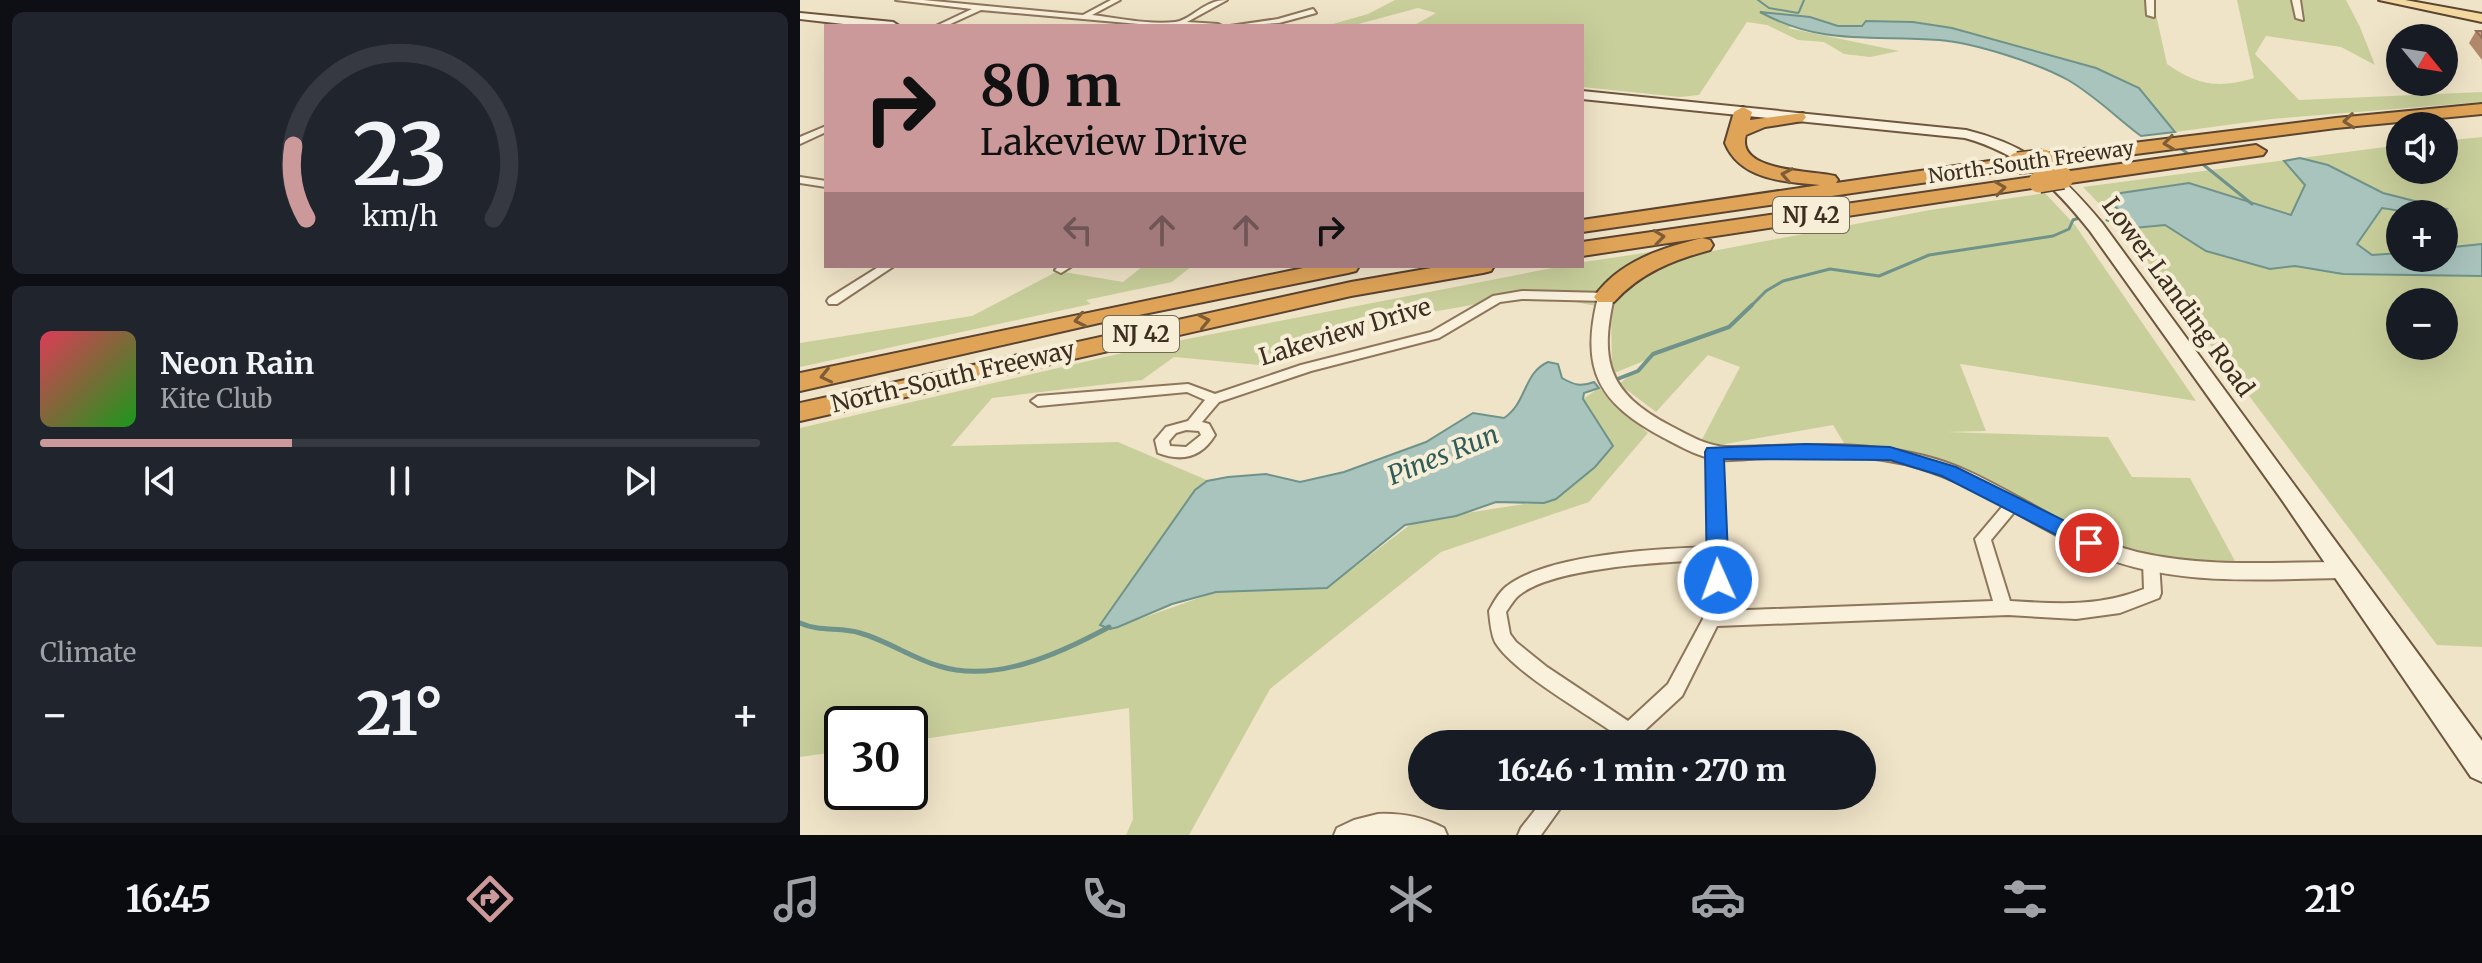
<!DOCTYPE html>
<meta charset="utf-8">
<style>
body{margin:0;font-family:Merriweather,serif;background:#20242c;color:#f1f3f6;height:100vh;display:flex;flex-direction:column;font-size:30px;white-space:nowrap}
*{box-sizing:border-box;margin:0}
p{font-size:26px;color:#9ea1a6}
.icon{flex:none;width:44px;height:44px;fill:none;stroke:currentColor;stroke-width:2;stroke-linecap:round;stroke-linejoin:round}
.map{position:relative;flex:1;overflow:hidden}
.sheet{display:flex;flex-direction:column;gap:12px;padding:12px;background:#0d0f14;width:800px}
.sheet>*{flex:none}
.banner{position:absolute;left:24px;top:24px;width:760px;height:244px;border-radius:0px;box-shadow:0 8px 32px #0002;background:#cc999b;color:#111;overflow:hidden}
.needle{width:52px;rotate:120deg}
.buttons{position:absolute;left:1586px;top:24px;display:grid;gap:16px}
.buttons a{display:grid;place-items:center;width:72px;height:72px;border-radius:50%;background:#171b24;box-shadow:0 8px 32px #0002;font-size:40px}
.speed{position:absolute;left:24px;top:706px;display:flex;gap:16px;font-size:40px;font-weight:700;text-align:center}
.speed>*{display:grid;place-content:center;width:104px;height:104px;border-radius:50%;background:#171b24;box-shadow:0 8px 32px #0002;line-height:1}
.speed .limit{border:4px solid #111;border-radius:12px;background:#fff;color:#111}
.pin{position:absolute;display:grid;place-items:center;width:68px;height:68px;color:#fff;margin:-34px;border:4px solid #fff;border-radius:50%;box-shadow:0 2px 8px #0007}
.me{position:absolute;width:88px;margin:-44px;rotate:358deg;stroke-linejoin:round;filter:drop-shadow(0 0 6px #0008)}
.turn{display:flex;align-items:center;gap:28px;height:168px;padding:0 24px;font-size:36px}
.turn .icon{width:104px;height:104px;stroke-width:2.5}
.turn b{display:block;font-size:56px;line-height:68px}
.lanes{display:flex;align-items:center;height:76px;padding:0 24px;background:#0003;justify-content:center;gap:40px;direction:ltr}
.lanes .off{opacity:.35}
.big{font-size:60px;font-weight:800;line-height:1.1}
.sheet .card{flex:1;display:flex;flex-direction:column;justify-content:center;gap:12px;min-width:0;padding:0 28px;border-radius:12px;background:#20242c}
.sheet .dial{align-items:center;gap:0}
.dial svg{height:208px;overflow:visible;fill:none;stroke:#363941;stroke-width:7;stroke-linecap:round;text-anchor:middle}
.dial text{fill:#f1f3f6;stroke:none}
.song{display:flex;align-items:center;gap:24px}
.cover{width:96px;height:96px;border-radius:12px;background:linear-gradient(135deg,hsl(350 70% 55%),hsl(120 70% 35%))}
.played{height:8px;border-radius:4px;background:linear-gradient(90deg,#cc999b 35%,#363941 35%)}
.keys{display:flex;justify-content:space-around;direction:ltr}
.heat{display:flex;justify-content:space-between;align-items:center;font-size:44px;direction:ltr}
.trip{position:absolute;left:608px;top:730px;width:468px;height:80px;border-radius:40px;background:#171b24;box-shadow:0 8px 32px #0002;font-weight:800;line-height:80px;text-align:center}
.tab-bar{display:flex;height:128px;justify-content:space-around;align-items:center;background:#090b0e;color:#9ea1a6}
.tab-bar .icon{width:56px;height:56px}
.tab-bar .active{color:#cc999b}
.tab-bar b{font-size:36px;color:#f1f3f6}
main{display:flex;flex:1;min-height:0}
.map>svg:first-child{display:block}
</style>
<main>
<section class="sheet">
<div class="card dial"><svg viewBox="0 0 100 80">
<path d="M14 69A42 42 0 1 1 86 69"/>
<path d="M14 69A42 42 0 0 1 9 41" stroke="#cc999b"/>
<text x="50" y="56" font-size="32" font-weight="700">23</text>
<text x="50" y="72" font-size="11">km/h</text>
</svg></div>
<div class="card">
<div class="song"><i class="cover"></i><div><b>Neon Rain</b><p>Kite Club</p></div></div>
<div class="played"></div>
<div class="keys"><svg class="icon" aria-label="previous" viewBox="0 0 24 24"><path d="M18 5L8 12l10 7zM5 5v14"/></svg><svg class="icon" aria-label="pause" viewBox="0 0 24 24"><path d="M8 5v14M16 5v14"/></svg><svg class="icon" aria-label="next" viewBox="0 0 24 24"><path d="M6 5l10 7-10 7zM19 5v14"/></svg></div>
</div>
<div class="card"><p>Climate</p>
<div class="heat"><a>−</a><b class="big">21°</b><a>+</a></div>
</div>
</section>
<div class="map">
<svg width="1682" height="835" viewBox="0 0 1682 835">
<rect width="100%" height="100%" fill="#f0e4c8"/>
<path fill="#c9cf9b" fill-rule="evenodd" d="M 595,0 L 1349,0 L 1353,1 L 1367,64 C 1397,85 1418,89 1454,78 L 1437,0 L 1546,0 L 1560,27 L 1575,65 L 1541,47 L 1466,36 L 1455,54 L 1499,100 L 1682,92 L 1682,102 L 1472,119 L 1375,132 L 1339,88 L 1296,68 L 1152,28 L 1113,22 L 1066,21 L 1062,26 L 1038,26 L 1010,17 L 988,28 L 1099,51 L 1070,57 L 1044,54 L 1024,42 L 998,40 L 967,25 L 947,22 L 899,95 L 880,97 L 782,87 L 782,26 L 613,26 L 636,13 L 618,8 L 551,26 L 526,26 L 568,14 Z
M 1682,137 L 1682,244 L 1644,248 L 1644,214 L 1634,214 L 1644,209 L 1583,193 L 1528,165 L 1505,185 L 1491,215 L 1389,183 L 1331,217 L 1310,215 L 1283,187 L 1600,145 L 1600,170 L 1644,170 L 1644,141 Z
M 1245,193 L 1275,225 L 1396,401 L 1160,364 L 1186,431 L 1147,432 L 1308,437 L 1332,477 L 1390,478 L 1435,561 L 1432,569 L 1311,552 L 1149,471 L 1047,448 L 1033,425 L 897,449 L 940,367 L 908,355 L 856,412 L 819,384 L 851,358 L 812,374 L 811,309 L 734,294 L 524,331 L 470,366 L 374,357 L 342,380 L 192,398 L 151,446 L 318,442 L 409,481 L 311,629 L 416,592 L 527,588 L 615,521 L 756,499 L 812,448 L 783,399 L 799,388 L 848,433 L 789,502 L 641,552 L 470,689 L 389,835 L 326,835 L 333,819 L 329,708 L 110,741 L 110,724 L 42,724 L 42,751 L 0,757 L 0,428 L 361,344 L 763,266 L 782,266 L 784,262 L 851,252 L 860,261 L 1130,210 Z
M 1582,208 L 1618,214 L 1600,214 L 1600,253 L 1572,255 L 1556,245 Z
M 1365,225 L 1406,251 L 1470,269 L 1495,266 L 1543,274 L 1682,276 L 1682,647 L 1637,645 L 1323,229 ZM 1600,302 L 1644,302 L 1644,346 L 1600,346 Z
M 343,266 L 392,266 L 372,282 L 286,300 L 291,304 L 0,367 L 0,343 L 172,316 L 258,271 L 323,282 Z"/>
<path fill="#a9c4bc" stroke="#6f938a" stroke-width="2" d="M 960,12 L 1010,17 L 1038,26 L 1062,26 L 1066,21 L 1113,22 L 1152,28 L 1296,68 L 1339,88 L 1375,132 L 1341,136 C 1317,118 1294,95 1268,80 C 1237,63 1175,43 1139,40 C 1072,35 1022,46 960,12 Z
M 1500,158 L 1528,165 L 1583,193 L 1646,209 C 1624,218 1604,211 1582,208 L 1557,244 L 1572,255 L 1600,253 L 1600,258 L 1644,258 L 1644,248 L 1682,244 L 1682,276 L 1543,274 L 1495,266 L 1470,269 L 1406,251 L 1365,225 L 1323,229 L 1310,215 L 1329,217 L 1310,203 L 1321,193 L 1389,183 L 1491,215 L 1505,185 L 1484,161 Z
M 748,362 L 758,364 L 762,378 C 774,385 781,387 794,382 L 799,388 L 784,393 L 783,399 L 813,446 L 795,467 L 756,499 L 744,503 L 696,502 L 656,516 L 605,525 L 527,588 L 416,592 L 372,604 L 318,627 L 310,629 L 300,625 L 395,490 L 407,481 L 428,477 L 466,474 L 500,482 L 544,472 L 626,442 L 673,413 L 704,418 C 727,403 723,373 748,362 Z"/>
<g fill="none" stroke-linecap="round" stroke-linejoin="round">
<path stroke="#6f938a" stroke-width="2" d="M 958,0 L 969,8 L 998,13
M 999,12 L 1004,0"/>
<path stroke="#6f938a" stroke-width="3" d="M 1377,146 L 1393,157
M 1400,162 L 1452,204
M 1307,220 L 1321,223
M 950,307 L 966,291 L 983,281 L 1030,269 L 1079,276 L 1129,255 L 1253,236 L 1269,229 L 1273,220 L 1279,218"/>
<path stroke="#6f938a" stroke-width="4" d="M 815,380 L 838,371 L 853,354 L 929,327 L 952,305"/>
<path stroke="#6f938a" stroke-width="5" d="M 0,623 C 19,632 41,627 60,633 C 88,641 112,658 139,666 C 195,684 261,653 309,627"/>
<g stroke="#8d765c" stroke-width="4">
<path id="minor" d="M 96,0 L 123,0 L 283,15 L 311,0 L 320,0 L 292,15 C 318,18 349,25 375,22 C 392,20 403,0 427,0 L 387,22 L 418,24 L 422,26 L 350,25 L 181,10 L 146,26 L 136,26 L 172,9 Z
M 1346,0 L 1354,0 L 1354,17 L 1347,15 Z
M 1492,0 L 1500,0 L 1503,20 L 1496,18 Z
M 513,9 L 516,13 L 479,23 L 430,26 L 478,19 Z
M 26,126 L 26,132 L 0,144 L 0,137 Z
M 0,177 L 26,181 L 26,187 L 0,183 Z
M 80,266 L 94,266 L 37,304 L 29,304 L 27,301 L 29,298 Z
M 259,266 L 272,266 L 261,273 L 255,270 Z
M 722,291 L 806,293 L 812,297 L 806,301 L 722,299 L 700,302 L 639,338 L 511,371 L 419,402 L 402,422 L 409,424 L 415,435 C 402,457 382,462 358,453 L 355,440 L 366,427 L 388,421 L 405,400 L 387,392 L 238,406 L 231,401 L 238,396 L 388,384 L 415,394 L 501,365 L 631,332 L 693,296 ZM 386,430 L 399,431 L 401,435 L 386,447 L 370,446 L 369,441 L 376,433 Z
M 914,447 L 921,452 L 926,580 L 922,611 L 1193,601 L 1175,539 L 1208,500 L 1218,500 L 1221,504 L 1191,540 L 1210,601 C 1259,604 1298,607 1344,589 L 1343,562 L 1345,557 L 1351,556 L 1357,557 L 1359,562 L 1361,593 L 1359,598 L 1320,613 L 1276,619 L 1208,615 L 917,626 L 882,696 L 830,744 L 806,744 L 814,733 C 784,712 712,671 695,642 C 691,633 690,621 689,611 C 693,603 700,591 707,586 C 749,554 856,549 909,547 L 907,452 ZM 909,560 L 910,580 L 903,619 L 868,684 L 828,721 L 747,667 L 716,642 L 710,634 L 706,612 C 709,608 713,601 717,597 C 749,567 865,562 909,560 Z
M 746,796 L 769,796 L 741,835 L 718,835 L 721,828 Z
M 578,814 C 602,813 622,817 644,828 L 647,835 L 534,835 L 537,828 L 554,820 Z"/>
</g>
<g stroke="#8d765c" stroke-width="4">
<path id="tertiary" d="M 806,292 L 814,297 C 799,362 809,393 869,425 C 888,435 906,446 927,447 C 1005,446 1081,437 1156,466 C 1217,491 1272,535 1337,552 C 1404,568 1475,562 1543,562 L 1551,564 L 1554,570 L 1551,576 L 1543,578 C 1461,579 1375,587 1298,555 C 1237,530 1183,487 1119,468 C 1071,453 1018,456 969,458 C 953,458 937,461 920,460 C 900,458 882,447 864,438 C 798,403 780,370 798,297 Z"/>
</g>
<g stroke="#6f573f" stroke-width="4">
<path id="secondary" d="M 0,13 L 93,22 L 99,26 L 61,26 L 0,19 Z
M 782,91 L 1166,130 C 1231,146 1260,173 1302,223 L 1682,741 L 1682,782 L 1671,777 L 1482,500 L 1290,231 C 1254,186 1222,154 1165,138 L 782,99 Z"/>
</g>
<g stroke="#5b4430" stroke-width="4">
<path id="primary" d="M 1579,0 L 1605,0 L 1682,14 L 1682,22 Z"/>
</g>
<g stroke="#5b4430" stroke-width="4">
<path id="motorway" d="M 1682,104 L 1682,114 L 1536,128 L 1243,166 L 1233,160 L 1243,154 L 1536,118 Z
M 943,107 L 952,112 L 950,120 L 1003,113 L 1006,117 L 1003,121 L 965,127 L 946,135 C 935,173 1014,170 1035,176 L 1038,180 L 1036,183 L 1218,157 L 1228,163 L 1218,169 L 782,232 L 782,220 L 1020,185 C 985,182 940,180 925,143 L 934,112 Z
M 1456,145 L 1466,151 L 1463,155 L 1263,184 L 1253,178 L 1263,172 Z
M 1239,176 L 1249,182 L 1246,186 L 782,256 L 782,242 Z
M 902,238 L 910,240 L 913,245 L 910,250 C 873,260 840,273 814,302 L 798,302 L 794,297 C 819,261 862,248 902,238 Z
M 513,266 L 559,266 L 556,271 L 548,273 L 299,323 L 0,391 L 0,373 Z
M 643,266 L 694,266 L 691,271 L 683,273 L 551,296 L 0,421 L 0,403 L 551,282 Z"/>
</g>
<use href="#minor" fill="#faf1dc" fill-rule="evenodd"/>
<use href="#tertiary" fill="#faf1dc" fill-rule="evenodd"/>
<use href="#secondary" fill="#faf1dc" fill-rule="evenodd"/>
<use href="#primary" fill="#f3d9a0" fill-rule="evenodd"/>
<use href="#motorway" fill="#e0a458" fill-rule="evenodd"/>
<g stroke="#5b4430" stroke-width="24" stroke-linecap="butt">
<path id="motorway-bridge" d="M 1218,163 L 1243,160
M 1239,182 L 1263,178"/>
</g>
<use href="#motorway-bridge" stroke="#e0a458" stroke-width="21"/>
</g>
<path fill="#b2896c" d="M 1676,31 L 1682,31 L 1682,60 L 1669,43 Z
M 1596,38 L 1600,39 L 1600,61 L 1591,48 Z"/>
<path fill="#cf9f7d" stroke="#916f58" stroke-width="2" d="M 1676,31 L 1682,31 L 1682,38 Z"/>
<defs><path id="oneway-chevron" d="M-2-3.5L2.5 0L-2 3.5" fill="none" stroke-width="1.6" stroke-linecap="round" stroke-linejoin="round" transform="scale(2)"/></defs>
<g stroke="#7e5d36">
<use href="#oneway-chevron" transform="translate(1549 121) rotate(174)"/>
<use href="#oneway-chevron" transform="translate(1369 143) rotate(172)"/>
<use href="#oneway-chevron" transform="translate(987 175) rotate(-169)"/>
<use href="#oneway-chevron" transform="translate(1200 188) rotate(-8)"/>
<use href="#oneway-chevron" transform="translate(859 237) rotate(-8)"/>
<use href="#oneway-chevron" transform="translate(280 320) rotate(168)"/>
<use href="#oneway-chevron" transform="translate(404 321) rotate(-12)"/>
<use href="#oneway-chevron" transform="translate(26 376) rotate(167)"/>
</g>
<path fill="#1a73e8" stroke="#114b97" stroke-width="2" d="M 1006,444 L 1090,447 L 1156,467 L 1297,537 L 1300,543 L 1297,548 L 1282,548 L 1142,476 L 1090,460 L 924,459 L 929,580 L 926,586 L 918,588 L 910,586 L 907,580 L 905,452 L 907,448 Z"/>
<g text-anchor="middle" stroke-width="8" stroke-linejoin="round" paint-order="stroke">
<g font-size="20" fill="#3d2e20" stroke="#f7eed8">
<text transform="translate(1231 162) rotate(-8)" y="7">North-South Freeway</text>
</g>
<g fill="#f7eed8" stroke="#756857" stroke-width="2">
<rect x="973" y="197" width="76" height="36" rx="6"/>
<rect x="303" y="316" width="76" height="36" rx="6"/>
</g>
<g font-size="22" font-weight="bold" fill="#3d2e20">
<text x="1011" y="223">NJ 42</text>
<text x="341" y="342">NJ 42</text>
</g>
<g font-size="24" fill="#3d2e20" stroke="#f7eed8">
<text transform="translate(1378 297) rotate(54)" y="8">Lower Landing Road</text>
<text transform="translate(545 332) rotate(-17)" y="8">Lakeview Drive</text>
<text transform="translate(153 377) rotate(-13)" y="8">North-South Freeway</text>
</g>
<g font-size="26" font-style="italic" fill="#2f5d5a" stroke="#f7eed8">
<text transform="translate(643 455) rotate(-22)" y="9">Pines Run</text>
</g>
</g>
</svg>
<div class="buttons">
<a><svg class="needle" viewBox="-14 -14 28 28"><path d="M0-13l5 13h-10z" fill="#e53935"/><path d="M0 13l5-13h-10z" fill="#9ea1a6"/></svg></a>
<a><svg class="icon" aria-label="sound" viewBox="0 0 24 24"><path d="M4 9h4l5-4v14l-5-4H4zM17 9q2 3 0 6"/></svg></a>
<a>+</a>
<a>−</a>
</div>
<div class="speed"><div class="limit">30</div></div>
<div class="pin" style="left:1289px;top:543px;background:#d93025"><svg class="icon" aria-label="arrive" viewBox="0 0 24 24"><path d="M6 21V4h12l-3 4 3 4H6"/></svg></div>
<svg class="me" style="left:918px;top:580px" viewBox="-20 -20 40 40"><circle r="17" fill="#1a73e8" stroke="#fff" stroke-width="3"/><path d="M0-11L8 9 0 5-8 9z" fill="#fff"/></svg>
<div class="trip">16:46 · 1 min · 270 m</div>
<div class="banner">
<div class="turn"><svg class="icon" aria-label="right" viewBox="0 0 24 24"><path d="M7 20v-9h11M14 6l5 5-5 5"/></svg><div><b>80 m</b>Lakeview Drive</div></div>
<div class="lanes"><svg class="icon off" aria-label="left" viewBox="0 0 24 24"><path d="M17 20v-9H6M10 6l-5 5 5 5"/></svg><svg class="icon off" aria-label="ahead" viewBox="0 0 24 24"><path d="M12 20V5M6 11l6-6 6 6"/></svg><svg class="icon off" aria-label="ahead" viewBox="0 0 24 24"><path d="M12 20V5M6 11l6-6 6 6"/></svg><svg class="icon" aria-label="right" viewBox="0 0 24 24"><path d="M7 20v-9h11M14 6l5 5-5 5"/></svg></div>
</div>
</div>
</main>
<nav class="tab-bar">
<b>16:45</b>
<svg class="icon active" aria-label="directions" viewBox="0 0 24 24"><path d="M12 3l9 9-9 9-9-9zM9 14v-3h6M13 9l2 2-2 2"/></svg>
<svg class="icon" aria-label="music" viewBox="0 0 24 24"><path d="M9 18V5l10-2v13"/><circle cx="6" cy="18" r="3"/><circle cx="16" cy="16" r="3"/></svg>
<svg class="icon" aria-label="phone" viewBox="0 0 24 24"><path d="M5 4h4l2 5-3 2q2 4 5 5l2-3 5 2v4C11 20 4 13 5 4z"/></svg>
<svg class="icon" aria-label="climate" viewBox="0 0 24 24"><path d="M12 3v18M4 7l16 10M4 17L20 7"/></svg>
<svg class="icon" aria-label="car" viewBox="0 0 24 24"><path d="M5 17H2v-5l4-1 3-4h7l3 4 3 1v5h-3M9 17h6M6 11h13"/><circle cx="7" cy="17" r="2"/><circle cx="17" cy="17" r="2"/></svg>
<svg class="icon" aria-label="filters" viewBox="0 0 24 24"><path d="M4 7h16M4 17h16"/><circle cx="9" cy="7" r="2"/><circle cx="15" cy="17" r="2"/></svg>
<b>21°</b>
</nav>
